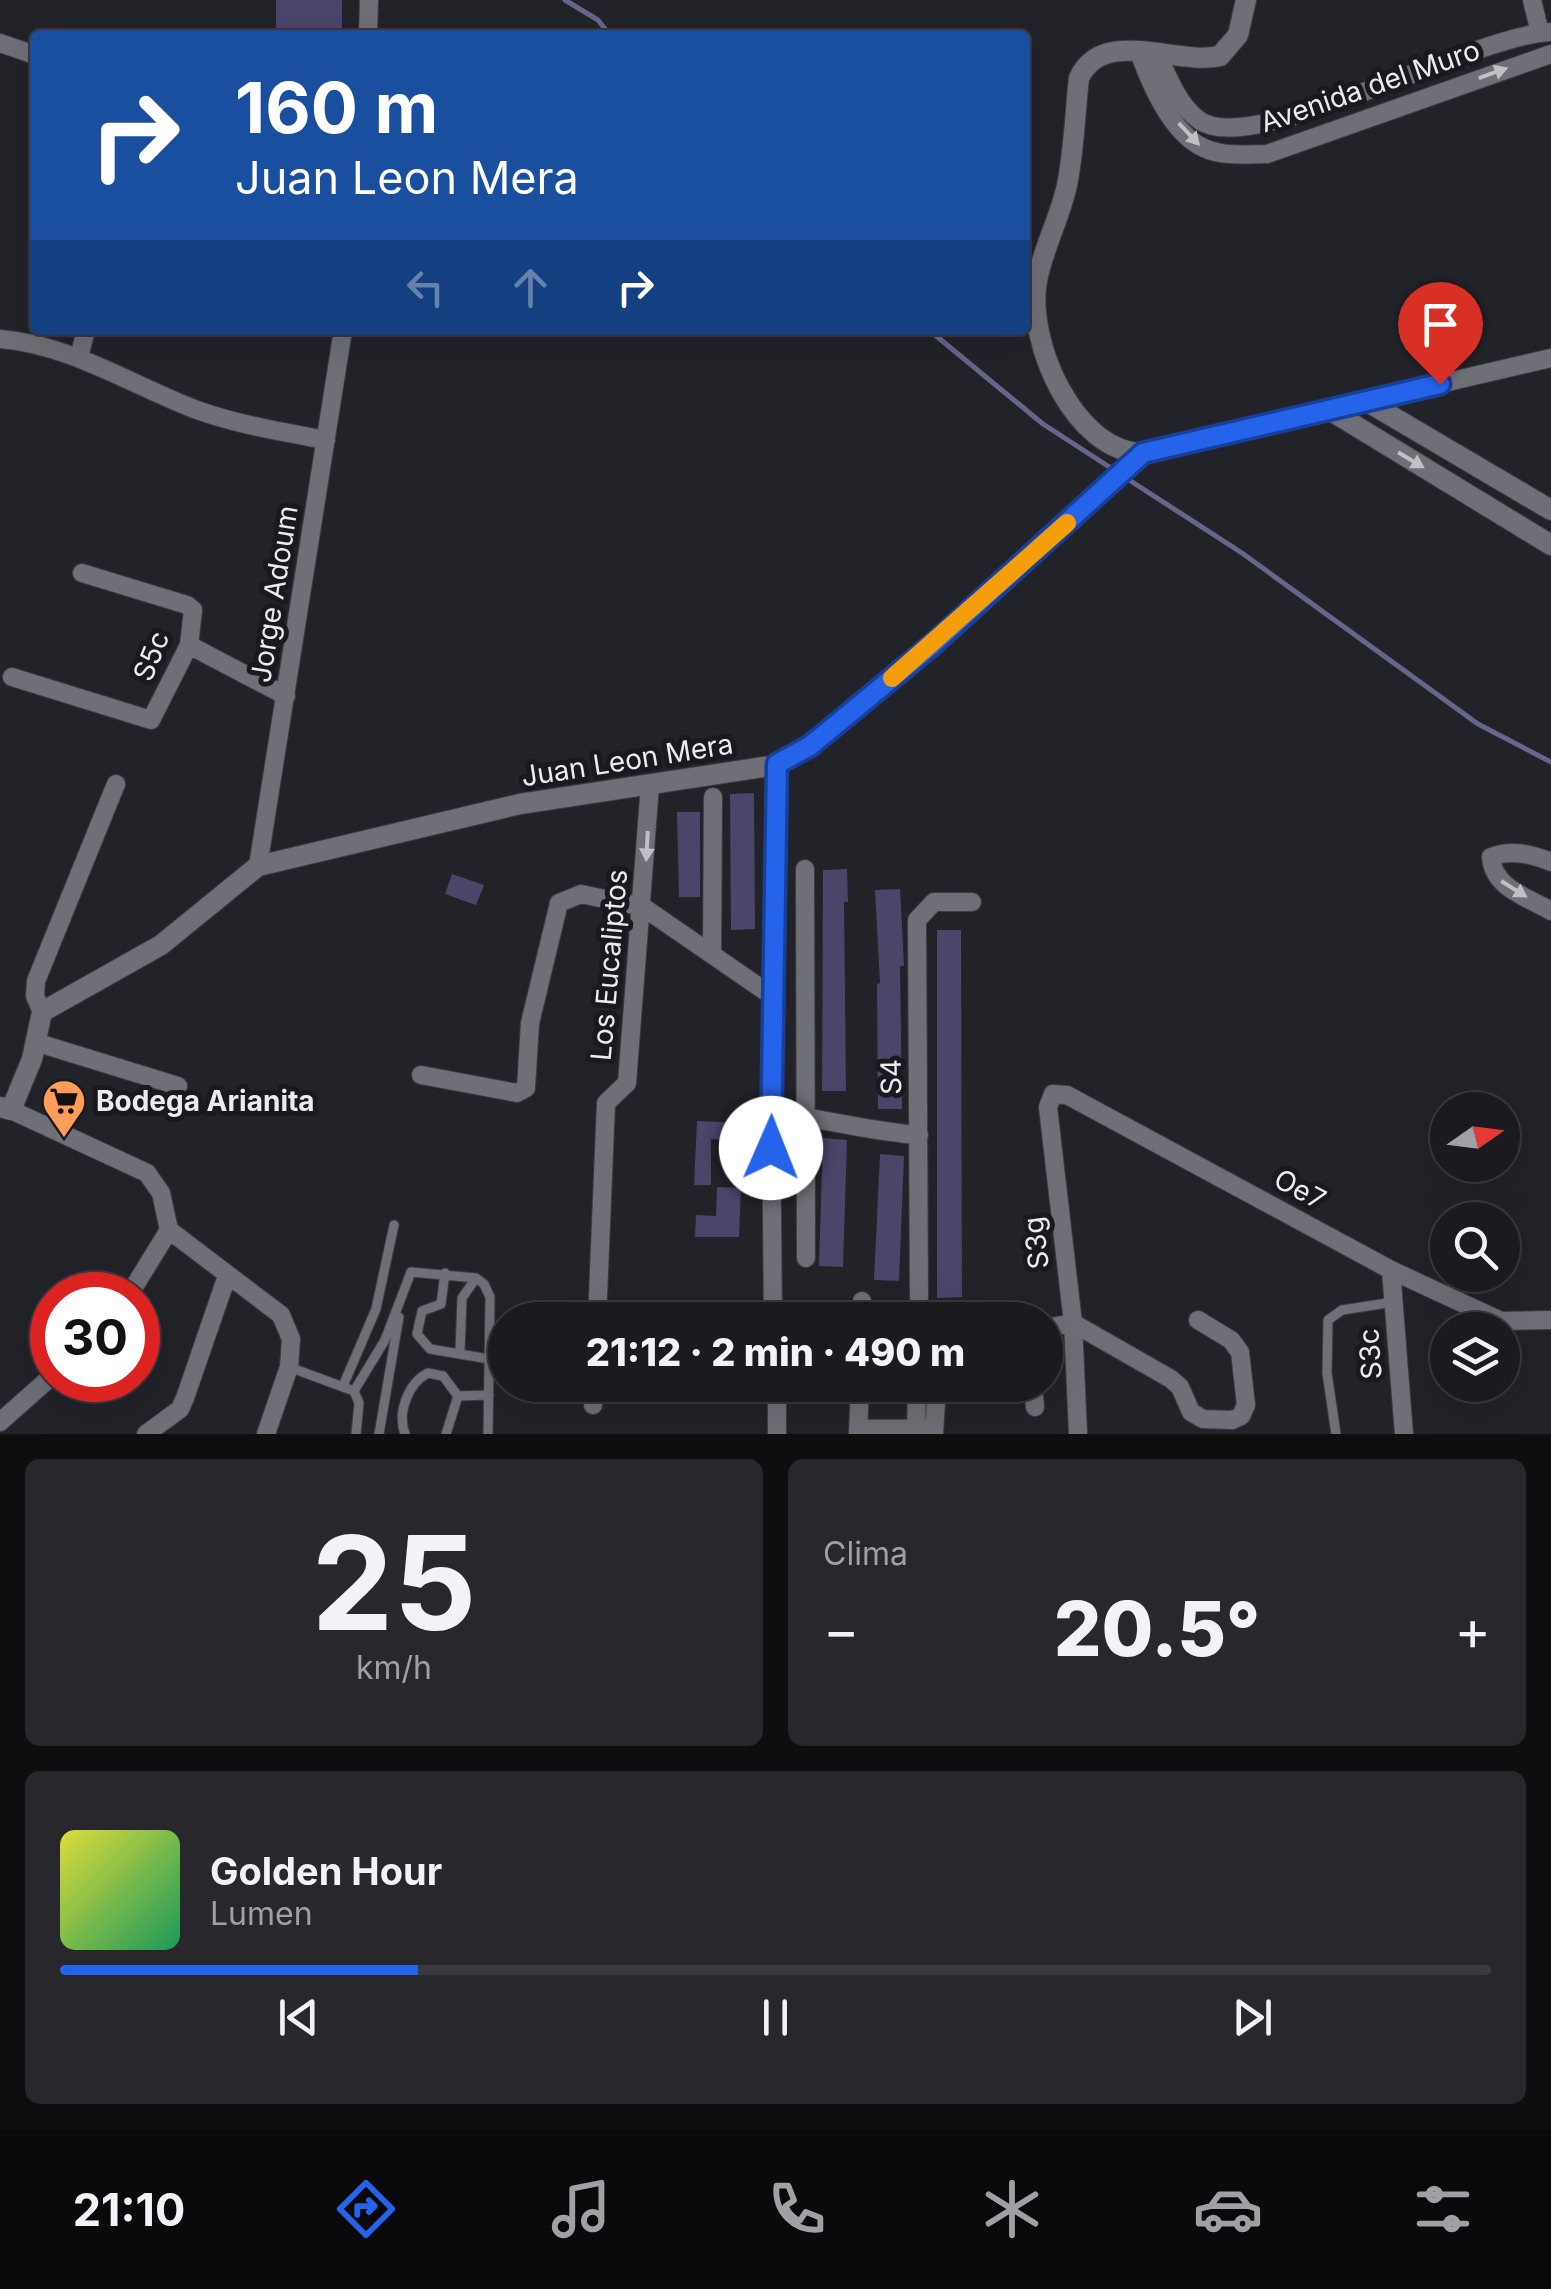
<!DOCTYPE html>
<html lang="es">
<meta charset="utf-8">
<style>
body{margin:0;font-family:Inter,sans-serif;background:#27272c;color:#f1f3f6;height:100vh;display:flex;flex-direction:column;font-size:38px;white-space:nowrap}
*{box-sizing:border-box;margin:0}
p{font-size:32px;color:#9fa1a4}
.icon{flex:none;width:55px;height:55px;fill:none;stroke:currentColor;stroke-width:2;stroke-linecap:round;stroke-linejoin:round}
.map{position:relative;height:1434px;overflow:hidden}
.drawer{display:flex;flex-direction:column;gap:25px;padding:25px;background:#0e0e11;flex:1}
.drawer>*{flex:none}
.hud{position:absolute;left:30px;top:30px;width:1000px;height:305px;border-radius:10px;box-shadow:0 10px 40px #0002,0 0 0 2px #38383d;background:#1a4fa0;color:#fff;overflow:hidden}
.needle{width:65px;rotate:76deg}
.fabs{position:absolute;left:1430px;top:1092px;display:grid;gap:20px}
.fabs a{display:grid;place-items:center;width:90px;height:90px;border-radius:50%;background:#1a1a1f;box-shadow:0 10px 40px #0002,0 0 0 2px #38383d;font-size:50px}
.speed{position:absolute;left:30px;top:1272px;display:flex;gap:20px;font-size:50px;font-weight:700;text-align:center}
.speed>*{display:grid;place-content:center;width:130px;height:130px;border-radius:50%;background:#1a1a1f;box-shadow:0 10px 40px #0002,0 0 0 2px #38383d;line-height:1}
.speed .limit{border:15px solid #d22;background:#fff;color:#111}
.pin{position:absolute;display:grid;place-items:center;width:85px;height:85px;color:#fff;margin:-102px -42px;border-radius:50% 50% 50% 0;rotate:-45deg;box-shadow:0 0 10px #0007}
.pin .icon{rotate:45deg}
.me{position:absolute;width:110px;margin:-55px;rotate:1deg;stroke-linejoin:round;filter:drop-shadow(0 0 8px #0008)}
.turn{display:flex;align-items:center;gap:35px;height:210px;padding:0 40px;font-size:45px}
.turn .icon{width:130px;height:130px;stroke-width:2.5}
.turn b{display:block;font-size:70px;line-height:85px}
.lanes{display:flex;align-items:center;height:95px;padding:0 40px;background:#0003;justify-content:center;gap:50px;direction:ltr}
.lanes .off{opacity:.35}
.big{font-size:75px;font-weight:800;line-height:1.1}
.drawer .widget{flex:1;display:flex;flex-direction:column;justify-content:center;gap:15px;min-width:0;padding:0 35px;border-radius:15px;background:#27272c}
.drawer .dial{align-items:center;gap:0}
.dial b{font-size:130px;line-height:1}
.song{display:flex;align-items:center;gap:30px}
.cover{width:120px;height:120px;border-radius:15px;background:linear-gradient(135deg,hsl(60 70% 55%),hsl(150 70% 35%))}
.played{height:10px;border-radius:5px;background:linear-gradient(90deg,#2563eb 25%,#38383d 25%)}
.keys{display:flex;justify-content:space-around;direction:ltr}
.heat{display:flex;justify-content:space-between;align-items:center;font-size:55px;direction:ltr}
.drawer .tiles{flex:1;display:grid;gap:25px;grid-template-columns:1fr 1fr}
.widget:last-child{grid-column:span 2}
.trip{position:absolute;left:488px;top:1302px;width:575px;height:100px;border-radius:50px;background:#1a1a1f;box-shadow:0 10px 40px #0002,0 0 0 2px #38383d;font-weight:800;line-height:100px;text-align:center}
.dock{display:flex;height:160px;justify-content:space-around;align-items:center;background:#0a0a0c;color:#9fa1a4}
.dock .icon{width:70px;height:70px}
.dock .on{color:#2563eb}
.dock b{font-size:45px;color:#f1f3f6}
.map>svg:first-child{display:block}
</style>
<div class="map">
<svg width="1551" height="1434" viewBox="0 0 1551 1434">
<rect width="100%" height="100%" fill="#222229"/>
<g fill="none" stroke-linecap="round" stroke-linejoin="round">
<path stroke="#68658b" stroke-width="5" d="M 565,0 L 598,20 L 610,35
M 929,330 L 1043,424 L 1114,470
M 1123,476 L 1242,553 L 1478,724 L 1551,762"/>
</g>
<path fill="#49466a" d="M 276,0 L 342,0 L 342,35 L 276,35 Z
M 754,793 L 755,929 L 731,930 L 730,794 Z
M 677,812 L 700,812 L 700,897 L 679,897 Z
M 847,869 L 848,902 L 844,902 L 846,1091 L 822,1091 L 823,870 Z
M 452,874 L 484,885 L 476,905 L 445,894 Z
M 900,889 L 904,966 L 900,966 L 902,1109 L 878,1109 L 877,984 L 880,983 L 875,890 Z
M 937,930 L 961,930 L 962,1297 L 937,1298 Z
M 697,1121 L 746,1123 L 745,1141 L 711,1139 L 711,1185 L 694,1185 Z
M 823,1138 L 847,1140 L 843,1267 L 819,1266 Z
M 880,1154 L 904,1156 L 899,1281 L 874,1280 Z
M 717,1187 L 741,1188 L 739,1237 L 695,1237 L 696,1215 L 716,1216 Z"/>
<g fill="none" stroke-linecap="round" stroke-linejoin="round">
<g stroke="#3d3d43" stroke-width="11">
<path id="service" d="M 445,1273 L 441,1304 L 422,1311 L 417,1334 L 430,1349 L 489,1359
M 460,1352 L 462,1298 L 476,1278
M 289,1367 L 354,1391 L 359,1403 L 356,1434
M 343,1386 L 376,1309 L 394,1225
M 354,1391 L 385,1340 L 411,1272 L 476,1278 L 484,1284 L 490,1297 L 488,1434
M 458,1396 L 489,1395
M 379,1434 L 399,1317
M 405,1434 C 397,1413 408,1383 428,1373 L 443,1376 L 458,1396 L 446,1434
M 1336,1434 L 1327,1373 L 1328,1320 L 1342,1310 L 1394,1302"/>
</g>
<g stroke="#3d3d43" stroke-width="20">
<path id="minor" d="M 1532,0 L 1540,33
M 368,35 L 369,0
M 0,43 L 35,55
M 1139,52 C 1150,83 1172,134 1204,148 C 1223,157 1246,154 1267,154 L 1551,54
M 1158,55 C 1168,77 1178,105 1199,120 C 1250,159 1476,34 1551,32
M 0,339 C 72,345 131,385 197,410 C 239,425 283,432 326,440
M 79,357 L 86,330
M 1366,401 L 1551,358
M 189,645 L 286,696
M 12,677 L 151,720 L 189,645 L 193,610 L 187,605 L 82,573
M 1551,862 C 1531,854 1511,849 1491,857 C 1493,888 1527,897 1551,911
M 258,866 L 343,330
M 805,869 L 806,1258
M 712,954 L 713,797
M 42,1012 L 35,996 L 36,981 L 116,784
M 35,1042 L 178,1086
M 421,1075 L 517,1093 L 526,1088 L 530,1023 L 559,903 L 581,894 L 643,907 L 775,998
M 11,1110 L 147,1173 L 161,1193 L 169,1230 L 281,1315 L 291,1339 L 289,1367 L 266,1434
M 771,1113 C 821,1117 868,1132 919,1135
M 1391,1270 L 1404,1434
M 129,1295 L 169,1230
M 919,1297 L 917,920 L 934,902 L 972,902
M 597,1320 L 606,1103 L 627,1083 L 650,785
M 773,1320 L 771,1113 L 777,765
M 862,1320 L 862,1301
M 1198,1320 L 1231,1340 L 1240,1352 L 1246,1405 L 1241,1416 L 1232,1420 L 1203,1419 L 1191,1412 L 1180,1387 L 1171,1379 L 1073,1323 L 1048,1107 L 1053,1094 L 1067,1095 L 1391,1270 L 1501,1321 L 1551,1320
M 1045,1328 L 1073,1323 L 1078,1433
M 777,1385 L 777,1434
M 1033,1385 L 1035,1407
M 593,1405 L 594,1385
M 0,1422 L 52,1376
M 859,1429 L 934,1428
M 146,1434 L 180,1409 L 185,1398 L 227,1276
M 858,1434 L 860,1385
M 916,1434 L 917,1385
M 934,1434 L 937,1385"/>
</g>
<g stroke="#3d3d43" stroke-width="22">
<path id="tertiary" d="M 1328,409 L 1551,545
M 1143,453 C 1074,452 1026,341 1037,281 C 1043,248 1060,218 1067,185 C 1074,151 1075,113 1079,78 C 1103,26 1176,66 1220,56 L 1238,35 L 1246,0
M 0,1107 L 11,1110 L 32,1059 L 42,1012 L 161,945 L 258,866 L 520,804 L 777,765 L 810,746 L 931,646 L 1143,453 L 1366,401 L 1551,510"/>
</g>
<use href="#service" stroke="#6f6f77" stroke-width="9"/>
<use href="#minor" stroke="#6f6f77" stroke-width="18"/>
<use href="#tertiary" stroke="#6f6f77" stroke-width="20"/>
</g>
<defs><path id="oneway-solid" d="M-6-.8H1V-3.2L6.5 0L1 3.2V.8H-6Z" transform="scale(2.5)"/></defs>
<g fill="#c0c0c6">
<use href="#oneway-solid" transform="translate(1493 73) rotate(-20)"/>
<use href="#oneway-solid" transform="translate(1189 134) rotate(47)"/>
<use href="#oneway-solid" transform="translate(1411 460) rotate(31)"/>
<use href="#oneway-solid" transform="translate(647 846) rotate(93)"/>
<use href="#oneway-solid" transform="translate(1514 889) rotate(32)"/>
</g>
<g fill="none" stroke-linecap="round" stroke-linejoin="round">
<g stroke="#184099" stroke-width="25">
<path id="route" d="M 771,1148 L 777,764 L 810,746 L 931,646 L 1143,453 L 1440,384"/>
</g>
<use href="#route" stroke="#2563eb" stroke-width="18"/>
<path stroke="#f59e0b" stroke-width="18" d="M 892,678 L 1067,523"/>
</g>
<defs>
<g id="supermarket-pin" transform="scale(2.25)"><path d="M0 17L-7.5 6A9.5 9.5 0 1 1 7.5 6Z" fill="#fe9c58" stroke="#19191f"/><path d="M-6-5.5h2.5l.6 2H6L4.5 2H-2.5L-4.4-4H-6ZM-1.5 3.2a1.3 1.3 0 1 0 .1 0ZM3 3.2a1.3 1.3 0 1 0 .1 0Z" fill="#111"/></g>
</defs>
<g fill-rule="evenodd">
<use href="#supermarket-pin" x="64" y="1101"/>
</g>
<g text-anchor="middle" stroke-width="10" stroke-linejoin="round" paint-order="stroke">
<g font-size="28" fill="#ebebf0" stroke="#19191f">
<text transform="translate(1370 86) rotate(-19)" y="10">Avenida del Muro</text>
<text transform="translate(274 594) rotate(-81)" y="10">Jorge Adoum</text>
<text transform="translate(151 656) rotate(-68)" y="10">S5c</text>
<text transform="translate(627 760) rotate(-9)" y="10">Juan Leon Mera</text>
<text transform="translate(609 965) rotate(-85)" y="10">Los Eucaliptos</text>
<text transform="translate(891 1077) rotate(-91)" y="10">S4</text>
<text transform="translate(1300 1189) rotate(28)" y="10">Oe7</text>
<text transform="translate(1036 1243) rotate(-97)" y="10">S3g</text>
<text transform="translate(1370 1354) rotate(-94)" y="10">S3c</text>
</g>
<g font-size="28" font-weight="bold" fill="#ebebf0" stroke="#19191f" text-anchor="start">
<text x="96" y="1111">Bodega Arianita</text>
</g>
</g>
</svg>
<div class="fabs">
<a><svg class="needle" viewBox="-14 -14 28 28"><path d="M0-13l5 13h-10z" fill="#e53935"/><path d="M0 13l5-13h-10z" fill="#9fa1a4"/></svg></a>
<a><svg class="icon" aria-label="search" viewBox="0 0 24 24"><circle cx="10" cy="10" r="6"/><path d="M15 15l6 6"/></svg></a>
<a><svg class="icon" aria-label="layers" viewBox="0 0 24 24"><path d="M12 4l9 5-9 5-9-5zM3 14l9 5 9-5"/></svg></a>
</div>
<div class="speed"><div class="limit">30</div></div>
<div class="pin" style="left:1440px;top:384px;background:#d93025"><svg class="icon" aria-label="arrive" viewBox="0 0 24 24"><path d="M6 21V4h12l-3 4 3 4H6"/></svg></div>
<svg class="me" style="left:771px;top:1148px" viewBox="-20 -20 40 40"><circle r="19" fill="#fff"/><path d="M0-13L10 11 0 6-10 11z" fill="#2563eb"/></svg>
<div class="trip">21:12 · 2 min · 490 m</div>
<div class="hud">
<div class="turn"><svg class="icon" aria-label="right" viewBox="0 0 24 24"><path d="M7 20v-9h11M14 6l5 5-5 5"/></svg><div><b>160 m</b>Juan Leon Mera</div></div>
<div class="lanes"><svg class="icon off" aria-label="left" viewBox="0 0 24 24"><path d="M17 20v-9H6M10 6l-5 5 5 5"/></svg><svg class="icon off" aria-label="ahead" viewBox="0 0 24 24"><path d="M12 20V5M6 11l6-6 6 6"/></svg><svg class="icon" aria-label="right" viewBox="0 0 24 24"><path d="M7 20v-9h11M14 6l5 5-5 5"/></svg></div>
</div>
</div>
<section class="drawer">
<div class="tiles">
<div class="widget dial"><b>25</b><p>km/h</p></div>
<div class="widget"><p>Clima</p>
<div class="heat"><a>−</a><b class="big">20.5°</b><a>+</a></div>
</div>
<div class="widget">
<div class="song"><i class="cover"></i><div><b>Golden Hour</b><p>Lumen</p></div></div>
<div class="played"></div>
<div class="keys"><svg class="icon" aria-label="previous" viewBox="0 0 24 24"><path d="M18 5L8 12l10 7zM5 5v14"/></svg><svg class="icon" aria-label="pause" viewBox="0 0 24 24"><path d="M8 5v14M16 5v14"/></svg><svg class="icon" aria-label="next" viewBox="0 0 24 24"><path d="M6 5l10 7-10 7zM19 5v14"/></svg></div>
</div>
</div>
</section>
<nav class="dock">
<b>21:10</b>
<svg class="icon on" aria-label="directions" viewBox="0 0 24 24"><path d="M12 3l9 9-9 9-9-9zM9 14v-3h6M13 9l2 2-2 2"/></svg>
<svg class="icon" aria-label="music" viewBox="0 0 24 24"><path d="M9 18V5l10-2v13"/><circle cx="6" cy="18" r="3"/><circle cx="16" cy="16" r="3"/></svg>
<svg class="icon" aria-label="phone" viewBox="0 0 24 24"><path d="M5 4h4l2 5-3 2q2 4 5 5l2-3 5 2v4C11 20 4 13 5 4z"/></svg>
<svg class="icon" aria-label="climate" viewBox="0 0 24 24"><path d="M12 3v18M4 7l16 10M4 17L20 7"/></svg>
<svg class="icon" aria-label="car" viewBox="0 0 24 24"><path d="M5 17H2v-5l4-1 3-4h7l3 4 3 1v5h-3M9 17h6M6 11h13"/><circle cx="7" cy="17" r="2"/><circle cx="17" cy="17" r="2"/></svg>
<svg class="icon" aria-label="filters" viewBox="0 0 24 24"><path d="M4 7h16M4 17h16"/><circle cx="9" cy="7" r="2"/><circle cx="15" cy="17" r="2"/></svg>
</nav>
